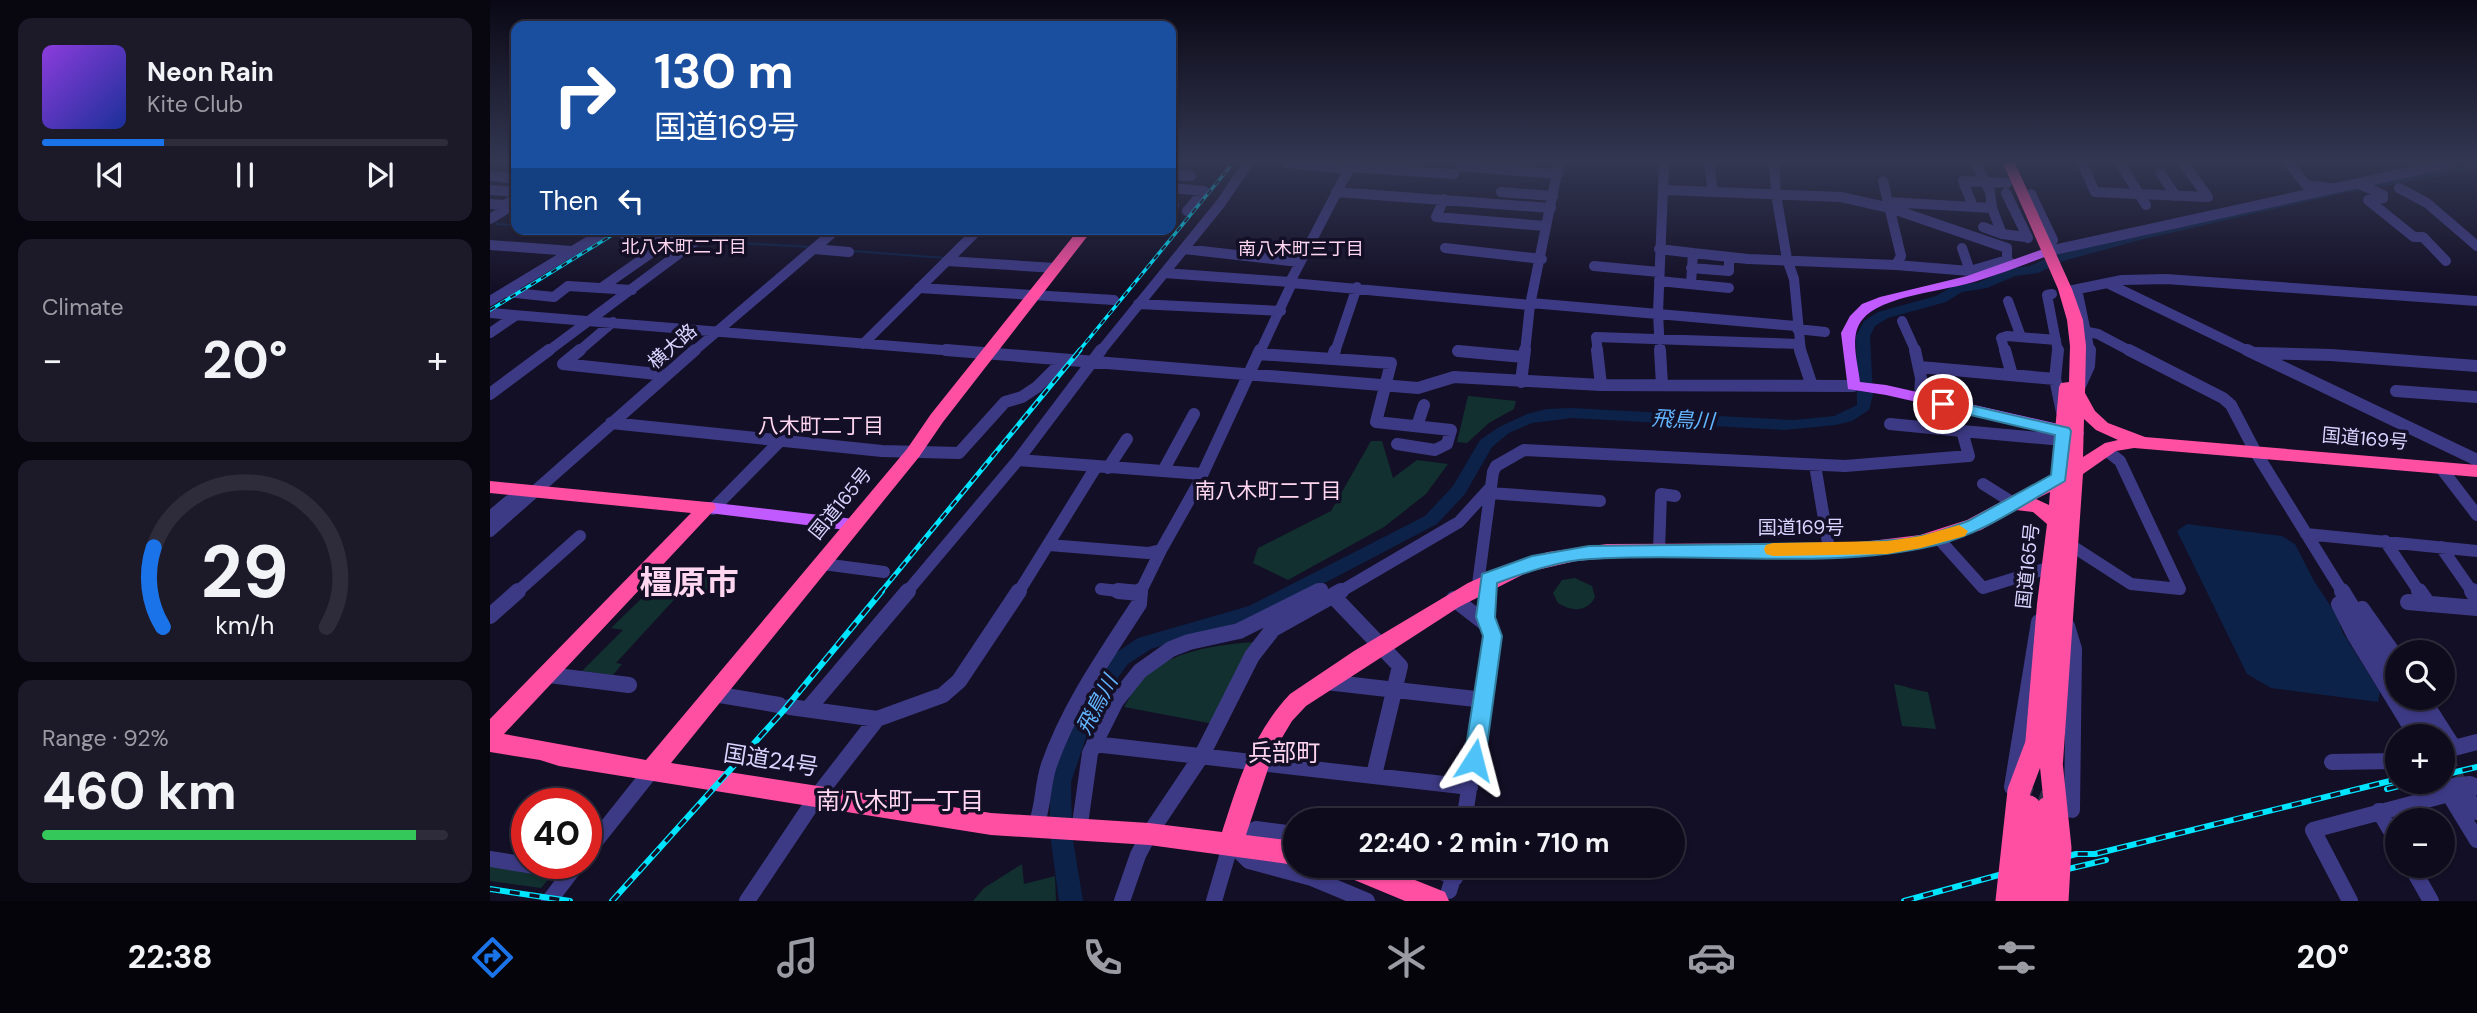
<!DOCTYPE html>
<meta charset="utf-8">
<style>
body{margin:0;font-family:"DM Sans","Noto Sans JP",sans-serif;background:#1c1929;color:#f1f3f6;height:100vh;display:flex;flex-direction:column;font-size:26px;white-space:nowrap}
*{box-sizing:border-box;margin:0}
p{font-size:23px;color:#9b9ba3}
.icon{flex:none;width:38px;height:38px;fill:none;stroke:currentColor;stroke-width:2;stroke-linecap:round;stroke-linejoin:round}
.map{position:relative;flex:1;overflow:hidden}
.side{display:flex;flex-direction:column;gap:18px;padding:18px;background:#08060f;width:490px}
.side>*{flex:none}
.banner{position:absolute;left:21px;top:21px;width:665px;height:214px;border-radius:14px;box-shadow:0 2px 5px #0004,0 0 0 2px #2e2b3b;background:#1a4fa0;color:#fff;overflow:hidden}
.tools{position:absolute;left:1895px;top:640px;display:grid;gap:14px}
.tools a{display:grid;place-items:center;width:70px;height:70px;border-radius:50%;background:#0e0b1c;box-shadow:0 2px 5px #0004,0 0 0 2px #2e2b3b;font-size:35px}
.speed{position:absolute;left:21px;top:788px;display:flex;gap:14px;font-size:35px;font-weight:700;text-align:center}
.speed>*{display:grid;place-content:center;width:91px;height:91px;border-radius:50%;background:#0e0b1c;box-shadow:0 2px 5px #0004,0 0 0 2px #2e2b3b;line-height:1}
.speed .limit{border:10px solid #d22;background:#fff;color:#111}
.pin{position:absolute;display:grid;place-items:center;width:60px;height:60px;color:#fff;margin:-30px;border:4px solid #fff;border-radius:50%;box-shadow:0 2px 7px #0007}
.me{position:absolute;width:77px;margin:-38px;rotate:9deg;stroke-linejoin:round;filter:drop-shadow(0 0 5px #0008)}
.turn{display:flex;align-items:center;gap:24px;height:147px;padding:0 28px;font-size:32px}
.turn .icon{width:91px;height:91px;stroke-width:2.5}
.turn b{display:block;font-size:49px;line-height:60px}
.then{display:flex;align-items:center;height:66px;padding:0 28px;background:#0003;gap:14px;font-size:26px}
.big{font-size:52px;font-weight:700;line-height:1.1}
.side .tile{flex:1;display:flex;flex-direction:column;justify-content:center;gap:10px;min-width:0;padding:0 24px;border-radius:14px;background:#1c1929}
.side .dial{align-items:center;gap:0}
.dial svg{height:182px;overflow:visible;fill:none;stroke:#2e2b3b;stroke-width:7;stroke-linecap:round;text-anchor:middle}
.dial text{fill:#f1f3f6;stroke:none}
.song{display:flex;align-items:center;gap:21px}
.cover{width:84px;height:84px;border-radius:10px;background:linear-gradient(135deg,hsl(270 70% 55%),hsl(230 70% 35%))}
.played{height:7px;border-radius:4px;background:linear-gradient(90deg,#1a73e8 30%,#2e2b3b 30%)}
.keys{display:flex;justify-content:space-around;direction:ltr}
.heat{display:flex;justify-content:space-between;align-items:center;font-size:38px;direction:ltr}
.charge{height:10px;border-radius:5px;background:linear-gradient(90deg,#34c759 92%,#2e2b3b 0)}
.trip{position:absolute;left:793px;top:808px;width:402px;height:70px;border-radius:35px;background:#0e0b1c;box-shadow:0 2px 5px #0004,0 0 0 2px #2e2b3b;font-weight:700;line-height:70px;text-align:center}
.tab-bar{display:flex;height:112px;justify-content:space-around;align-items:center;background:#06040b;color:#9b9ba3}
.tab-bar .icon{width:49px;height:49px}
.tab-bar .current{color:#1a73e8}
.tab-bar b{font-size:32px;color:#f1f3f6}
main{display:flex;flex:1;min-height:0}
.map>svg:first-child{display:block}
</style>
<main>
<section class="side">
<div class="tile">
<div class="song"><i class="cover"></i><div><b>Neon Rain</b><p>Kite Club</p></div></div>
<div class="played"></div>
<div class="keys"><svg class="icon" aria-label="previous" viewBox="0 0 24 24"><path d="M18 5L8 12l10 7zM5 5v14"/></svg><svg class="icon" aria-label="pause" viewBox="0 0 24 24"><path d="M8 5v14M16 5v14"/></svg><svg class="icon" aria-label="next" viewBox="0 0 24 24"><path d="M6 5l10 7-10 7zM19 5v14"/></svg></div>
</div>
<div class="tile"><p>Climate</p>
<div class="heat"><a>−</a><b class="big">20°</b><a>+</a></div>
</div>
<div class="tile dial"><svg viewBox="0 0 100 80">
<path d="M14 69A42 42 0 1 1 86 69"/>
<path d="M14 69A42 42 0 0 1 10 34" stroke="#1a73e8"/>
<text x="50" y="56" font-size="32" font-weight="700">29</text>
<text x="50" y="72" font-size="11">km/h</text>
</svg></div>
<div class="tile"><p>Range · 92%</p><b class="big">460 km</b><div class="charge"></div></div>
</section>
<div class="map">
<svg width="1987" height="901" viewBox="0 0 1987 901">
<rect width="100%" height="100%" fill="#130f26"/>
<path fill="#12302f" d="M 978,396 L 979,396 L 1026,401 L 1024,409 L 999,423 L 977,443 L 967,442 Z
M 881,441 L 892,441 L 903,478 L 927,460 L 958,464 L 936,494 L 894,527 L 798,580 L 763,563 L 768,548 L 841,511 Z
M 185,569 L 234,575 L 217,594 L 192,591 L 126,663 L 132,664 L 123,675 L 92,671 L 133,630 L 121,628 L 151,599 L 161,600 L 181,578 L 178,577 Z
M 1085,578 L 1102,586 L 1105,597 C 1098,612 1081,612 1068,603 L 1063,593 L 1072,580 Z
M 766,642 L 724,724 L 634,707 C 640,698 645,686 652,679 C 678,651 730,644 766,642 Z
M 1404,684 C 1417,686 1426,691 1438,692 L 1446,729 L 1412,726 Z
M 532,864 L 534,884 L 565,876 L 566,901 L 483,901 L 494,888 Z
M 0,866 L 63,874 L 51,888 L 0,881 Z"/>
<path fill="#0c2248" d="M 1697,524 L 1792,536 L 1805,544 L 1824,581 L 1846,614 L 1853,633 L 1890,692 L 1888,702 L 1781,688 L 1757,674 L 1687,531 Z"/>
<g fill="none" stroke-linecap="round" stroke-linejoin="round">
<path stroke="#0c2248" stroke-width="2" d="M 5,220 L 7,224 L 26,225
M 82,229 L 96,230
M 212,241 L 320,247
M 362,251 L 456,258"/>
<path fill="#0c2248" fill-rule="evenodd" d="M 1987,163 L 1987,169 L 1855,193 L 1654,239 L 1573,261 L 1548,273 L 1525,276 L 1497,288 L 1472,292 L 1456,302 L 1398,318 L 1385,326 L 1380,336 L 1383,395 L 1379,410 L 1362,421 L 1346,425 L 1294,430 L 1082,418 L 1042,423 L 1019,433 L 1002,447 L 975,494 L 947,524 L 772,616 L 661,649 L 638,664 L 629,676 L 598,732 L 581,782 L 582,834 L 593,901 L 569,901 L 560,834 L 560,782 L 568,754 L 581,723 L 615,664 L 624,654 L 648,638 L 759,606 L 935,516 L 963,486 L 990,440 L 1009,427 L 1037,414 L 1057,409 L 1082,408 L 1304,420 L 1344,416 L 1367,405 L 1366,336 L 1374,321 L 1388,312 L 1446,296 L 1463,286 L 1489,282 L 1518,269 L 1540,266 L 1565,255 L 1648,233 L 1855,187 Z"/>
<path stroke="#312d47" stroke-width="16" stroke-dasharray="16 8" stroke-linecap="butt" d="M 1953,756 L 1974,791
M 1526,790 L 1565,804"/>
<path stroke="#3d3a85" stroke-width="10" d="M 797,163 L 859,169
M 1219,163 L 1223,192
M 1284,163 L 1286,194 L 1297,259 L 1304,279 L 1311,352
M 1486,163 L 1500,192 L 1502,208
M 1592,163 L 1605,192 L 1649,194 L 1656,205
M 1630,163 L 1649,194 L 1718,197 L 1693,163
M 1799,163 L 1816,185 L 1840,188
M 971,166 L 1068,174
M 860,167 L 964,174
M 1671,174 L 1686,196
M 681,175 L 701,176
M 0,176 L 26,179
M 1393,181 L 1398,202
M 1867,183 L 1893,195 L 1893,198 L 1878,200 L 1924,237 L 1933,237 L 1956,261
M 681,188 L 714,191 L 697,211
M 1909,188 L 1937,203 L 1987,246
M 0,190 L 26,192
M 1175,190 L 1351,197 L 1400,208 L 1517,248 L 1517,260 L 1521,263
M 846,192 L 1061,208
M 1011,192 L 1063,196
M 1516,193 L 1538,238
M 1541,194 L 1563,240 L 1560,240
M 954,199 L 946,217 L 1056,226
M 0,204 L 14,205 L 23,200
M 681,204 L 684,205
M 1482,204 L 1473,181 L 1517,183
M 0,219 L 26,203
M 1493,227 L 1512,234
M 134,234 L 181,239
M 0,245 L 82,251
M 955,248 L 1052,259
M 1472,248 L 1480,271
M 324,249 L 359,252
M 694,249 L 809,262
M 1169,249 L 1203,253 L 1201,284
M 1559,251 L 1960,163
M 1203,253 L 1258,259 L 1406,265
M 1517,260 L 1480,271 L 1406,265 L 1411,256 L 1398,202 L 1502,208 L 1512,234 L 1536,237
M 457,261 L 565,268
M 1104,266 L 1169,272
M 1201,268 L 1239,271 L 1239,257
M 674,273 L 800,282
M 1169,281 L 1239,288
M 802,283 L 1040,305
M 1617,283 L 1760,352
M 111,288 L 181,239 L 208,240
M 429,288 L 624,300
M 1587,289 L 1600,352
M 1583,290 L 1632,280 L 1676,279 L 1987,301
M 15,292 L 64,297 L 78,286 L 142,290
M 1562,294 L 1557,295 L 1568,352
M 0,301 L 119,229
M 1518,301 L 1531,337
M 1041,303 L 1306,326
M 648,304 L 791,311
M 0,313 L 477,352
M 1412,321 L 1426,352
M 1307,329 L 1335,332
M 1598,332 L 1608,334 L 1642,352
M 0,333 L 25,316
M 373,344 L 489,229
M 968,351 L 974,352
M 57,352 L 222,229
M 88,352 L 123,322
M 203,352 L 347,229
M 610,352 L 731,203 L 758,163
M 770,352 L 802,283 L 800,282 L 862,163
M 845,352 L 867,287
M 1035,352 L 1040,305 L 1069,163
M 1108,352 L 1106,337 L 1308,344
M 1170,352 L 1168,313 L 1174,163
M 1515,352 L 1511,338 L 1517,336 L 1566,340"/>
<path stroke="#3d3a85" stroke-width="12" d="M 90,350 L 73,364 L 176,375
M 456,350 L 928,388 L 964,377 L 1111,385 L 1363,386
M 611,350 L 528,460 L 712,474
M 1107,350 L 1111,385
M 1170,350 L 1172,385
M 1310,350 L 1322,386
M 1425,350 L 1431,378 L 1430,399
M 1515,350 L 1522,375
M 1568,350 L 1565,379 L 1572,412
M 1639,350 L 1733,398 L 1741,405 L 1765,451 L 1853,593
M 1757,350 L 1987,460
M 968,351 L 1033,357
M 1766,353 L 1841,355 L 1987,366
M 768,354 L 901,363 L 886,422 L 961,430 L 957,444 L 945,450 L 907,444
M 842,359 L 845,350
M 1430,367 L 1565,379
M 1031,382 L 1035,350
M 1588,390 L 1599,366 L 1600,350
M 1906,391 L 1987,397
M 0,394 L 59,350
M 121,423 L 392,451 L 469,453 L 515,402 L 532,397 L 547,387 L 573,361
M 1400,424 L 1472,431
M 927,426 L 934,405
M 1325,465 L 1339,549
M 618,468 L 637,439
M 1951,468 L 1987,515
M 673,471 L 704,414
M 1493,484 L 1525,504
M 1000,493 L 1110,501
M 223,509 L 289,442
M 0,517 L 19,501 L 40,493
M 0,531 L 205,350
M 1816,534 L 1987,551
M 1448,538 L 1493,588 L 1561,567
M 1895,541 L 1930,593
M 1579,544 L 1641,584 L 1690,589 L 1630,461 L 1616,450
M 559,545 L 658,553 L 671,550 L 707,486 L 770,350
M 1951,547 L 1983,593
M 1169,550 L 1171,494 L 1185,496
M 333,564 L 394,572
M 988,584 L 1003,472 L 1006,466 L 1034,450 L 1355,466 L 1479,456 L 1472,431 L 1573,440
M 611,589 L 645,593
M 26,593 L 90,536
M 416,593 L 528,460
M 528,593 L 606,467
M 650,593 L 671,550
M 825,593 L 832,589
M 848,593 L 969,522 L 1000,488
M 998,593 L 999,579"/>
<path stroke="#3d3a85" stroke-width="16" d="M 628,591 L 650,593
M 1852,591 L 1908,682
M 1929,591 L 1938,604
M 1982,591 L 1987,598
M 843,596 L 910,666 L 884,775
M 964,599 L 999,626
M 1918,602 L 1987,608
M 1849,604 L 1864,634 L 1927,737
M 1872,609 L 1908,660
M 0,616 L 28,591
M 1577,626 L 1584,649 L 1582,810
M 59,675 L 139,685
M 836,682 L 994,700
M 224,694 L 289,705
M 1917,698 L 1941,737
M 1932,698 L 1964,748 L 1953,751
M 300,707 L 387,719 L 453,695 L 469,681 L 529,591
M 318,709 L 418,591
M 604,744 L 980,787
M 1964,748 L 1987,742
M 1842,762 L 1908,761
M 1522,787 L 1549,622
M 1987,787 L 1980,784 L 1964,786 L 1959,794 L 1987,840
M 1974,791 L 1987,812
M 1889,811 L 1908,843
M 974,821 L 1003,636 L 996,617 L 998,591
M 545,828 C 554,807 552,785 559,765 C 579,707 616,655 649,604 L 650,591
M 589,831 L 600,753 L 626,701 L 650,671 L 681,649 L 699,642 L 749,631 L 829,591
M 746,848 L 759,861 L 822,878 L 877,901
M 96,853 L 162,770
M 0,859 L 81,872
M 939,866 L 965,878
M 1921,866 L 1941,901
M 959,891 L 967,866
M 59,901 L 88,863
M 257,901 L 328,795 L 387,719
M 632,901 L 648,855 L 659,834 L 712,755 L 762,656 L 783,629 L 851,591
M 724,901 L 741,843 L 766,829 L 805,834
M 1860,901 L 1823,830 L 1959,794"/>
<path fill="#c25bff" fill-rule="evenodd" d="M 1559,247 L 1565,251 L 1563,254 C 1538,263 1513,273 1487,281 C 1457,291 1391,295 1372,320 C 1359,336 1368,363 1370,382 L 1396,385 L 1586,428 L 1594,433 L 1591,437 L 1586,438 L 1396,395 L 1358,389 L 1351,333 L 1360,316 L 1372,304 L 1390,297 L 1477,276 Z
M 217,502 L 364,519 L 370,521 L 372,525 L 370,529 L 364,531 L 211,512 L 209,508 L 211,504 Z"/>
<path fill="#ff4fa3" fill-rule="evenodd" d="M 1513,163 L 1525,163 L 1582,289 L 1593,320 L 1596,346 L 1595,393 L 1605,411 L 1618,423 L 1655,437 L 1987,465 L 1987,477 L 1644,448 L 1626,451 L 1593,474 L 1573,762 L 1569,769 L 1561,772 L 1553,769 L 1550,754 L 1538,753 L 1535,746 L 1547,604 L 1557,524 L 1543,512 L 1526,510 L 1491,530 L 1431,549 L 1365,557 L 1117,558 L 1086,561 L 1038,572 L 969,607 L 816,706 L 802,721 L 784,751 L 756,835 L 805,841 L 805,865 L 659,845 L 501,835 L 69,766 L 50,760 L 0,752 L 0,719 L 201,513 L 0,493 L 0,481 L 217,502 L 224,503 L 226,508 L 14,734 L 156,760 L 417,449 L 441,414 L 589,229 L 603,229 L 453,422 L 429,457 L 181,763 L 501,813 L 659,823 L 732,832 C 748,782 763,733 800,694 L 864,651 L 978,583 L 1025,562 L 1058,552 L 1117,544 L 1365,543 L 1430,535 L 1477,520 L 1561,475 L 1569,387 L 1571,383 L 1579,382 L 1580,346 L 1577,320 L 1568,289 ZM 1594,419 L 1606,430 L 1628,440 L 1615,443 L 1593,457 ZM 1560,492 L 1559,505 L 1546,499 Z
M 847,866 L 890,866 L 955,892 L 959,901 L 915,901 L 850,874 Z"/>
<g stroke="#00e5ff" stroke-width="3.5">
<path id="rail-far2" d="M 0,310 L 132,229
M 588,352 L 743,163"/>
</g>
<g stroke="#00e5ff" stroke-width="5">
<path id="rail-far1" d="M 390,593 L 590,350"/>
</g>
<g stroke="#00e5ff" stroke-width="6">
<path id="rail" d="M 1953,775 L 1987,767
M 1897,789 L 1924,782
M 1527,881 L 1616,860
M 0,889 L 80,901
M 122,901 L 294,710 L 392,591
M 1414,901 L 1586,854 L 1605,854 L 1908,779"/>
</g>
<use href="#rail-far2" stroke="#130f26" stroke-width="2" stroke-dasharray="6" stroke-linecap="butt"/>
<use href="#rail-far1" stroke="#130f26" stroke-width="2.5" stroke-dasharray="8" stroke-linecap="butt"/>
<use href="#rail" stroke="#130f26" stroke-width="3.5" stroke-dasharray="10" stroke-linecap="butt"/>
<path stroke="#ff4fa3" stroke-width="23" d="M 1561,762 L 1570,848 L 1567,901
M 1517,901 L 1529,791 L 1546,746
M 1532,901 L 1539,807
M 1551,901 L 1558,808"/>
</g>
<linearGradient id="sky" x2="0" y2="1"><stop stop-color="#0a0815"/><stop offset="0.56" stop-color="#333752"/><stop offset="1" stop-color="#333752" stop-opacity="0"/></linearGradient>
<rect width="1987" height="289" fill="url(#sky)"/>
<path fill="#4fc3f7" stroke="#337fa1" stroke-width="2" d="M 1453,399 L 1579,428 L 1581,431 L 1575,481 C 1534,504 1492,534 1446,545 C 1338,571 1212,551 1100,559 C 1068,561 1037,572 1007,583 L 1005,617 L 1012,636 L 995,760 L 992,766 L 984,769 L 977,766 L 974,760 L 993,636 L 986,617 L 992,574 L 1042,556 L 1099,546 L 1365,543 L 1416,539 L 1445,533 L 1478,521 L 1561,475 L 1565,435 L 1447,407 L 1445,404 Z"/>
<path fill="#f59e0b" d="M 1469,525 L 1478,531 L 1475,536 L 1431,548 L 1397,554 L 1283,556 L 1276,554 L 1274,549 L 1276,545 L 1283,543 L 1397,541 L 1431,536 Z"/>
<g text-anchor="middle" stroke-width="7" stroke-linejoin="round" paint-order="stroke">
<g font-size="18" fill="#ffd6f0" stroke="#130f26">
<text x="194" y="253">北八木町二丁目</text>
<text x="811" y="255">南八木町三丁目</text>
</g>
<g font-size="19" fill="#d9d4ff" stroke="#130f26">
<text transform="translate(182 346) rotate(-41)" y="7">横大路</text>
<text transform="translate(1875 438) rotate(5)" y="7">国道169号</text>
<text transform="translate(350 503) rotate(-51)" y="7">国道165号</text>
<text x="1311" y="534">国道169号</text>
<text transform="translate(1537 566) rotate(-84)" y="7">国道165号</text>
</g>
<g font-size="21" font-style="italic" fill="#62b6ff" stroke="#130f26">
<text transform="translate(1193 420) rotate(3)" y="7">飛鳥川</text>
<text transform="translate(607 705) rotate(-62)" y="7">飛鳥川</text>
</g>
<g font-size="21" fill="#ffd6f0" stroke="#130f26">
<text x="331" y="433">八木町二丁目</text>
<text x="778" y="498">南八木町二丁目</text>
</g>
<g font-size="23" fill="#d9d4ff" stroke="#130f26">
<text transform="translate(281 760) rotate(9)" y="8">国道24号</text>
</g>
<g font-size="24" fill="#ffd6f0" stroke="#130f26">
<text x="794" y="761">兵部町</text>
<text x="410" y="809">南八木町一丁目</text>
</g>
<g font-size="33" font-weight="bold" fill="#ffd6f0" stroke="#130f26">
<text x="199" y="594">橿原市</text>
</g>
</g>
</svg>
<div class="tools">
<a><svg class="icon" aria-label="search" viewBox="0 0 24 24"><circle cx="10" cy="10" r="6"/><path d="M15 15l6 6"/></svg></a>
<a>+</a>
<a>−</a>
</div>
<div class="speed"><div class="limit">40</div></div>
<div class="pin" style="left:1453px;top:404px;background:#d93025"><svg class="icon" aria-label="arrive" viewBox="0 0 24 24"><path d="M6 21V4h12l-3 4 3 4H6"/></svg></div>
<svg class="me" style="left:984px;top:760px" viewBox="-20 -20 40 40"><path d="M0-17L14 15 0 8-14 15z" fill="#4fc3f7" stroke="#fff" stroke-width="4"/></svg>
<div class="trip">22:40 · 2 min · 710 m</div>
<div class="banner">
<div class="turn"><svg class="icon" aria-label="right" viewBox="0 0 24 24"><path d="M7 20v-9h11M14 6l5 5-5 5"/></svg><div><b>130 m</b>国道169号</div></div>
<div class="then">Then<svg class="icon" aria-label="left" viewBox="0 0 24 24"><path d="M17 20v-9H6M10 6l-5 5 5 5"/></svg></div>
</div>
</div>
</main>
<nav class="tab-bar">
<b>22:38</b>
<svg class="icon current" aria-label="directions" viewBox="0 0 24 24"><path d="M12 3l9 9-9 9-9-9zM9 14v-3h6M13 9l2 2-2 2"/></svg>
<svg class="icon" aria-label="music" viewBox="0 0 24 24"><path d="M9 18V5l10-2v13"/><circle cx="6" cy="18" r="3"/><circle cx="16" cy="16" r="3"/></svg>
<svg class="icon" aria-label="phone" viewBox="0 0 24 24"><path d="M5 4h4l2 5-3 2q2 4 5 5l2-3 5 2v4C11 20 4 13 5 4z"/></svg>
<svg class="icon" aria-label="climate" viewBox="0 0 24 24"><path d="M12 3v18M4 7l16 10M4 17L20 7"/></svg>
<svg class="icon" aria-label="car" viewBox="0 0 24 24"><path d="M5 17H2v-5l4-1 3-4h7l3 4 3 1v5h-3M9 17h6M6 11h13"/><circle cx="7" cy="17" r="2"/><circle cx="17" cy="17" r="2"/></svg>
<svg class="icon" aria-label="filters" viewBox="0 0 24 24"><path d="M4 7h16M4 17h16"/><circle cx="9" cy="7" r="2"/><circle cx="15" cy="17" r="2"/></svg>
<b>20°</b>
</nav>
